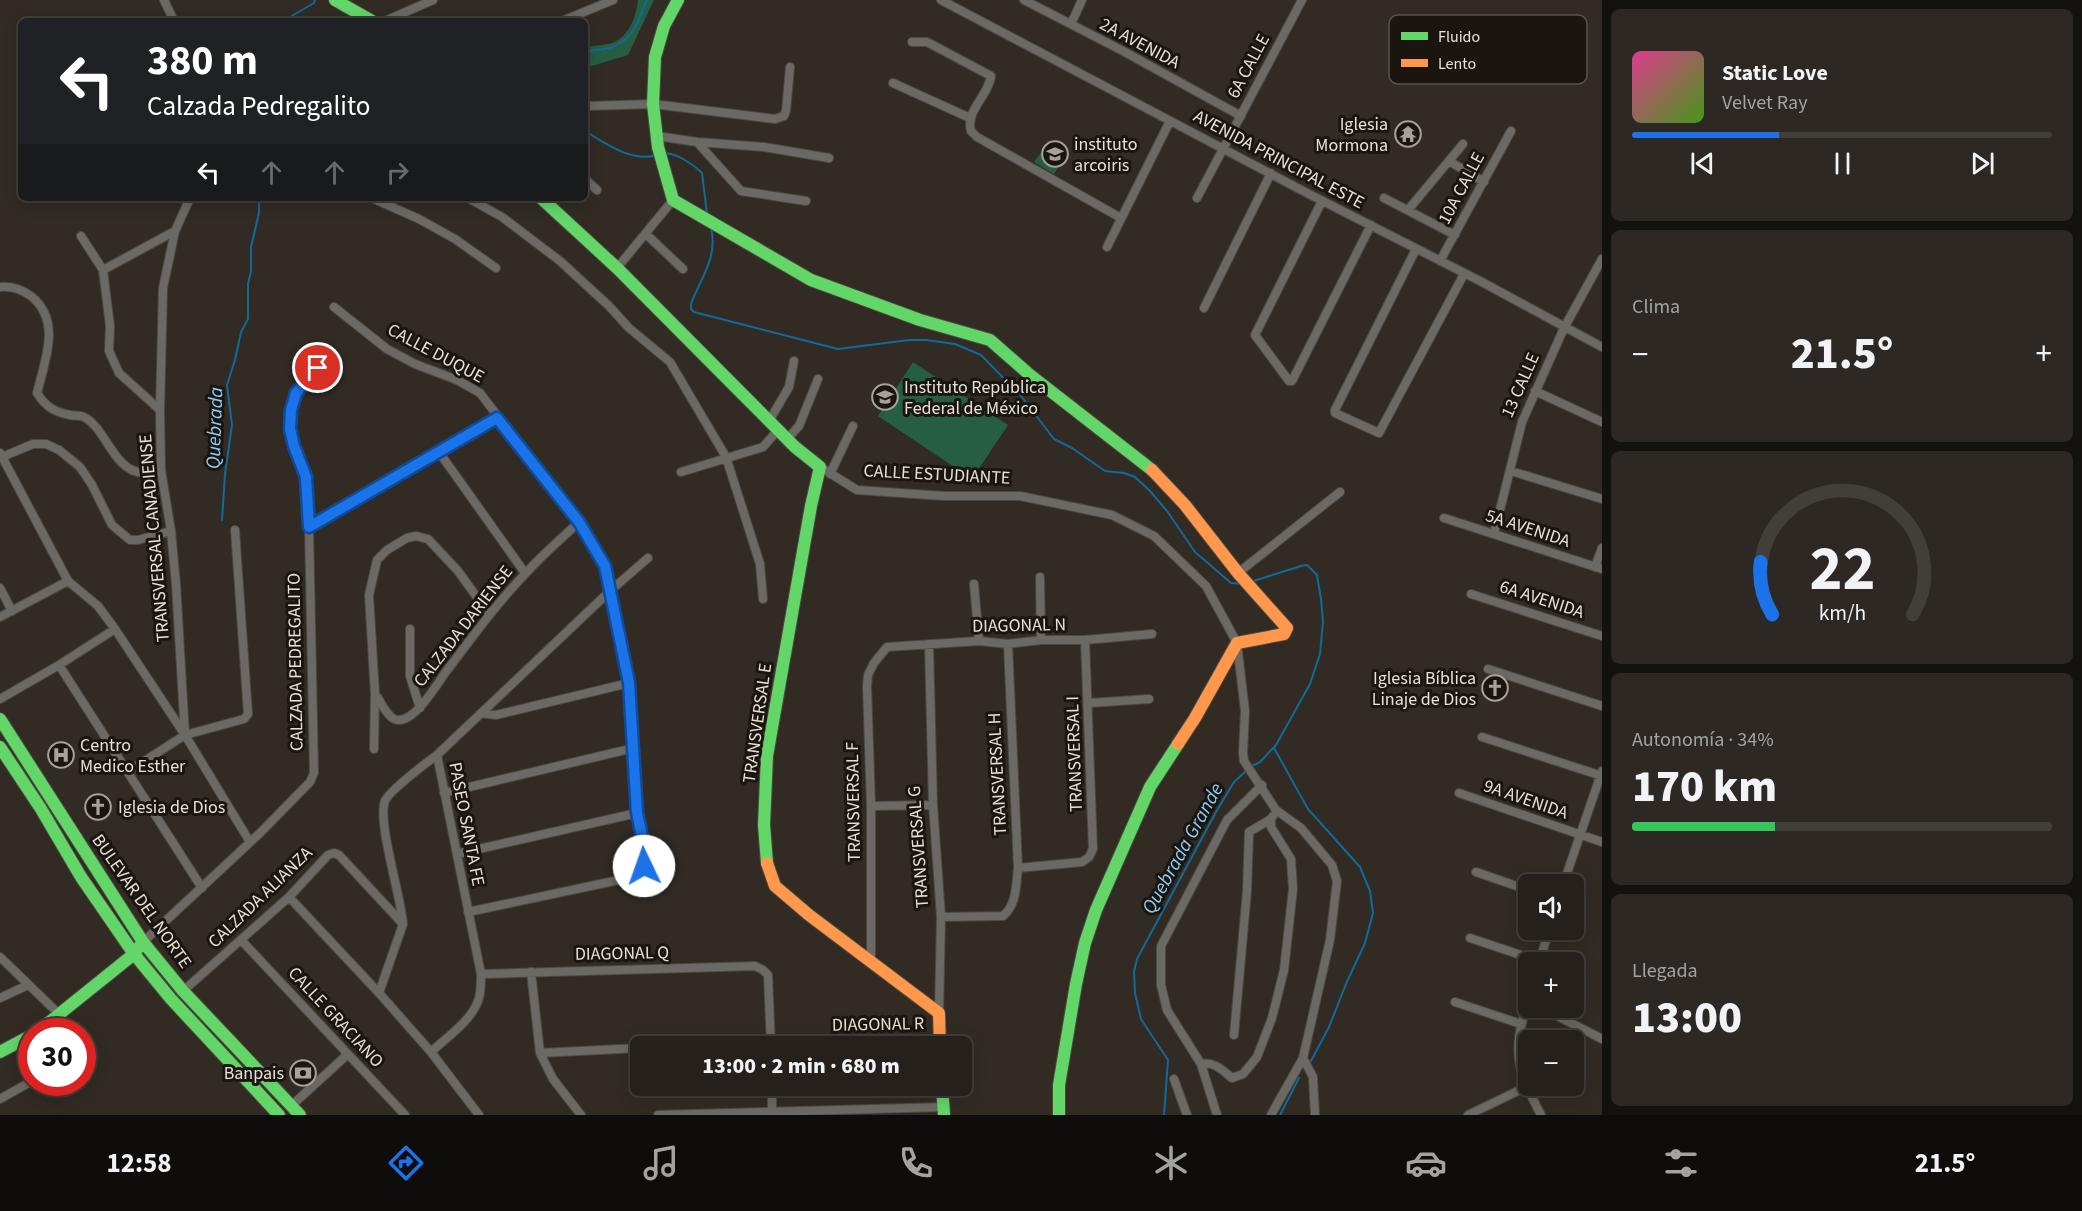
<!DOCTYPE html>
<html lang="es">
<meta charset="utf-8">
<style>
body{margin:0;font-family:"Source Sans 3",sans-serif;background:#2d2824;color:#f1f3f6;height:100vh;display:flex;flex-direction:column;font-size:22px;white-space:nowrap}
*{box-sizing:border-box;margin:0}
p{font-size:20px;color:#a3a3a3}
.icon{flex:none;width:33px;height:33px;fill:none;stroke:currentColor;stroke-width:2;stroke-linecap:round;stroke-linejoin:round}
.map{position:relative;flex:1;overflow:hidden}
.sheet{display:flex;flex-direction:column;gap:9px;padding:9px;background:#14120f;width:480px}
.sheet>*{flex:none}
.guide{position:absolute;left:18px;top:18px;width:570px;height:183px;border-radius:9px;box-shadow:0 3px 15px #0003,0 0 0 2px #423e3a;background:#202124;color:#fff;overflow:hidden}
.buttons{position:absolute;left:1518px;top:874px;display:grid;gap:12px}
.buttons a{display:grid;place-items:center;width:66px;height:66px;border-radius:9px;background:#25201b;box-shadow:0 3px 15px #0003,0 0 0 2px #423e3a;font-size:30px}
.speed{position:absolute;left:18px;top:1018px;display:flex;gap:12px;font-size:30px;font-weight:700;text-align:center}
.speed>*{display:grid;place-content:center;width:78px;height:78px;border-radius:50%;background:#25201b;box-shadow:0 3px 15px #0003,0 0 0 2px #423e3a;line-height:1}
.speed .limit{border:9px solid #d22;background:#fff;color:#111}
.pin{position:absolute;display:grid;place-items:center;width:51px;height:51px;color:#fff;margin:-26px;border:3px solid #fff;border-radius:50%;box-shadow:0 2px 6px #0007}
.me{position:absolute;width:66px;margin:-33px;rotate:357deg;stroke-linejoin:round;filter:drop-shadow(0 0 4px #0008)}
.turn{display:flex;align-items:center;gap:21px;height:126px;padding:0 30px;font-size:27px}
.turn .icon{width:78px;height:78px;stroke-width:2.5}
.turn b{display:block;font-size:42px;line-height:51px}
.lanes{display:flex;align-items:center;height:57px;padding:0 30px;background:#0003;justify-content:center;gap:30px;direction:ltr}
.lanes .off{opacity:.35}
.big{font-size:45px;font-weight:800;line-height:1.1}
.sheet .card{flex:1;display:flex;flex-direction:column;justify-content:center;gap:9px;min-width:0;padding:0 21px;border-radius:9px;background:#2d2824}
.sheet .dial{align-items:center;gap:0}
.dial svg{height:156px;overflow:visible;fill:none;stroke:#423e3a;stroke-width:7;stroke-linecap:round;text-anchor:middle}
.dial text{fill:#f1f3f6;stroke:none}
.song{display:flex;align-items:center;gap:18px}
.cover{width:72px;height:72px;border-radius:9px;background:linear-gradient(135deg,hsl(330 70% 55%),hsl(100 70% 35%))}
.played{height:6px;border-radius:3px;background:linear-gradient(90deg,#1a73e8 35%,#423e3a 35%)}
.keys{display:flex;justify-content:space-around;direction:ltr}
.heat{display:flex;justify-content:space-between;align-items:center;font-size:33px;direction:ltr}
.charge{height:9px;border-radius:4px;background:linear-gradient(90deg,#34c759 34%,#423e3a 0)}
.trip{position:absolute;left:630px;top:1036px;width:342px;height:60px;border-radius:9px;background:#25201b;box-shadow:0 3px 15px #0003,0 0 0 2px #423e3a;font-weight:800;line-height:60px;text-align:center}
.menu{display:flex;height:96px;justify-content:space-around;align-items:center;background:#0f0d0b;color:#a3a3a3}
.menu .icon{width:42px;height:42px}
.menu .selected{color:#1a73e8}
.menu b{font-size:27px;color:#f1f3f6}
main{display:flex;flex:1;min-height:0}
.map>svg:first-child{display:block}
</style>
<main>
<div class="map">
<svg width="1602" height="1115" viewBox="0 0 1602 1115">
<rect width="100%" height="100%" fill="#312b24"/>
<path fill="#265e42" d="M 638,0 L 654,0 L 628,55 L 585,68 L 585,48 C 592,45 600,46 608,44 C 628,40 636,18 638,0 Z
M 1042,151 L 1061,162 L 1054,174 L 1034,162 Z
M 913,362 L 1008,425 L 972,479 L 878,416 Z"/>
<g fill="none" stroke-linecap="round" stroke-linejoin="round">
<path stroke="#106a9a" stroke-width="2" d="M 283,21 L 314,3 L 315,0
M 585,53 C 593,48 601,51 609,48 C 635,40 636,23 647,0
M 585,131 C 605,143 632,163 657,155
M 665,153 C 678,154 693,164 702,173 L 707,214
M 711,228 C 718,258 701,277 691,304 L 691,309 L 694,312 L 838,349 L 909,340 L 926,340 L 955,344 L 981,355 L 1021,396 L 1054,439 L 1072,448 L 1105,471 L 1124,473 L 1135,477 L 1150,491 L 1167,511 L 1195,552 L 1231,583 L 1242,584
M 222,520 L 225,474 L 232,425 L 227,385 L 235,360 L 241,332 L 248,319 L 248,284 L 251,271 L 251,247 L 259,213 L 259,198
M 1250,582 L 1301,566 L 1307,565 L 1317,575 L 1321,599 L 1323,622 L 1320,654 L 1310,684 L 1276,745 L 1260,762 L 1250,767
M 1274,748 L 1308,809 L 1360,867 L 1370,891 L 1373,913 L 1365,943 L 1346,984 L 1329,1027 L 1311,1061
M 1164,1115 L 1168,1060 L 1141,1019 L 1135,993 L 1134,972 L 1137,959 L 1216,812 L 1234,782 L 1246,771
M 1280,1115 L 1299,1078"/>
<g stroke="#4d4942" stroke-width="10">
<path id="street" d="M 164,0 L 174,21
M 941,0 L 1307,193 L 1480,281 L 1602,347
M 1024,0 L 1123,51 L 1241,116
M 385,21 L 433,0
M 562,21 L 613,0
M 1071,24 L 1082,0
M 912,42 L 927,42 L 991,76 C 989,95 965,111 971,131 L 977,137 L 1121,218
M 893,83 L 970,118
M 585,104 L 588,106 L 653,104 L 775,119 L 784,116 L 786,111 L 790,67
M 657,136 L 697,142 L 764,147 L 829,158
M 697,142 L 741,191 L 806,201
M 1449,161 L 1484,182
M 585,179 L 597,190
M 372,198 L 419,219 L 455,239 L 496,268
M 468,198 L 502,217 L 560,261 L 609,306 L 629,328 L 670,362 L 726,457 L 760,564 L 763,599
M 1197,198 L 1302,0
M 1384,198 L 1455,235
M 1322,201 L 1255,335 L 1289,381 L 1292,381 L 1371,225
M 1408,210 L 1463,144
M 646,234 L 683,269
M 81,236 L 103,270 L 110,326 L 109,351 L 119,373 L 160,410
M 1107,247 L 1170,121
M 1416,249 L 1335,410 L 1335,413 L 1379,433 L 1464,274
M 1440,261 L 1511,131
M 617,268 L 673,200
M 103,270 L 175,231
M 0,287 C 12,286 21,289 31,296 C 62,321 45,360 37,393 C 45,406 54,412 70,415 C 74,416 80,415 84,417 C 107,429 113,471 143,473 C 148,474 156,471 161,470
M 334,307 L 387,349 L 415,364 L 457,380 L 480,393 L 579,522 L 605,566 L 629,683 L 637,813 L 643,841 L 644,866 L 641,873 L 633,877 L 468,912
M 1204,308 L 1271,173
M 1535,391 L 1602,422
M 769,421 L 789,387 L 794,361
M 787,439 L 799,426 L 818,379
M 439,452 L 525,573
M 0,453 L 68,581 L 98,606 L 115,629 L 185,735 L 250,842
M 2,457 L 33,444 L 46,444 L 59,450 L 80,467 L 92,485 L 112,525 L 130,540 L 138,540 L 171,531
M 820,467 L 857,490 L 944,496 L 1020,496 L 1112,515 L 1154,536 L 1206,586 L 1237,643 L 1245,711 L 1243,753 L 1244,761 L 1276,810 L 1301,828 L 1332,865 L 1337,881 L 1330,940 L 1303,1058 L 1313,1077 L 1315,1115
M 1511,471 L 1602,499
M 681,472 L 763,447 L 778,430
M 830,474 L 853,426
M 1444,518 L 1602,569
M 309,527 L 497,418
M 1494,534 L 1522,422 L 1564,328 L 1602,259
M 1595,567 L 1602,548
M 1238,573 L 1340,492
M 1040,577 L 1041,640
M 974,584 L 979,641
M 0,588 L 12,611
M 1471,594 L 1602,636
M 0,617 L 68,581
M 410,629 L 410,676 L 420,708
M 929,644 L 933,805 L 941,917 L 939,1013
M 59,665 L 202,888
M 1488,669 L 1602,706
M 375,694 C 381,701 388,720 398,720 C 415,721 436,686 445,673 C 471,639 496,604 526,573 C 542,555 561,539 579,522
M 0,699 L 59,665 L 115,629
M 1089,703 L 1149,699
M 481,713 L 496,715 L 629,683
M 185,735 L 176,584 L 171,531 L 161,470 L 160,410 L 163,288 L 175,231 L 190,198
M 1482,737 L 1602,776
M 374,749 L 375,694 L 369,595 L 377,560 L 387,550 L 407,538 L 416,536 L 428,539 L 458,571 L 489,614
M 129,771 L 185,735 L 244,719 L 248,714 L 235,530
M 444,793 L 634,748
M 1459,793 L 1602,842
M 871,806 L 933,805
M 457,854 L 637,813
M 1018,868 L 1082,862 L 1089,857 L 1093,849 L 1085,640
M 1476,872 L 1528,890
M 1563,885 L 1602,771
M 289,897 L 379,993 L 431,1052
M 941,917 L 1003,916 C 1017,904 1016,885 1018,868 L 1008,644
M 403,924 C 401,896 377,822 385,801 C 389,791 426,763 437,755
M 1470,938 L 1539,961
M 242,941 L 405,1115
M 143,942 L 261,832 L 310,782 L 314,773 L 309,527 L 306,476 L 294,446 L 290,429 L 291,410 L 296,393 L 318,368
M 0,957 L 60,1015
M 871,962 L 871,806 L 867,686 L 868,675 L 874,663 L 887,647 L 979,641 L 1008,644 L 1041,640 L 1085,640 L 1152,634
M 1539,963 L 1549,930
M 531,972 L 540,1053 L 553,1079 L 581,1115
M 481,974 L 755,966 L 763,970 L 768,975 L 771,1047
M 183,991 L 289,897 L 328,855 L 334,853 L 339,855 L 403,924 L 379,993
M 0,998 L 28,985
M 1455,1002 L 1521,1024
M 1528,1002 C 1511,1053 1517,1069 1541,1115
M 1542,1008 L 1602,1039
M 1234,1035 L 1247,891 L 1249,832 L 1271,819 L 1273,816
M 673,1047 L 771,1043 L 939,1039
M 540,1053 L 640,1048
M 1201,1064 C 1214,1061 1222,1070 1232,1078 L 1243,1074 L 1257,1057 L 1272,1018 L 1284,970 L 1293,889 L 1291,859 L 1271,827 L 1271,819
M 1174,1079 L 1187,1115
M 772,1086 L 772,1115
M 0,1099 L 32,1081
M 291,1106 L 348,1054
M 479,1115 L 431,1052 C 447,1037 473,1020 479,998 C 481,991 481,982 481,974 L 437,755 L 610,591 L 648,558
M 658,1115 L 944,1107
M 1217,1115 L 1201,1064 L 1167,1010 L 1161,985 L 1161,946 L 1227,820 L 1262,785
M 1271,1115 L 1303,1058
M 1468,1115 L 1526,1087"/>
</g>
<g stroke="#4d4942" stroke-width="14">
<path id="fast" d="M 335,0 L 372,21
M 678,0 L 664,26 L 655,57 L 653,104 L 658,147 L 673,200 L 811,280 L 920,320 L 990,340 L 1030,375 L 1152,470
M 541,198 L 617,268 L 795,447 L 820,467 L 811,506 L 767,756 L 764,825 L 767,863
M 0,719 L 143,942 L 183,991 L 300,1115
M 0,747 L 41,809 L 81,877 L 134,954 L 171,999 L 279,1115
M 37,1032 L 134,954 L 139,947
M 0,1052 L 32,1035
M 942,1086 L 944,1115
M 1059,1115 L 1059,1085 L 1076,984 L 1085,943 L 1096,910 L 1150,787 L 1178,744"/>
</g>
<g stroke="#4d4942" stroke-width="14">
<path id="slow" d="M 1152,470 L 1185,505 L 1238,573 L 1287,628 L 1284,634 L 1237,643 L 1195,718 L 1178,744
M 767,863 L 775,886 L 809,915 L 939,1013 L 940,1047"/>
</g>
<use href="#street" stroke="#6c6863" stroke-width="8"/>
<use href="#fast" stroke="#63d668" stroke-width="12"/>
<use href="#slow" stroke="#ff974d" stroke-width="12"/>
</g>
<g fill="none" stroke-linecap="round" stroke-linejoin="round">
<g stroke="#114b97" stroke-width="15">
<path id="route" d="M 318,368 L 296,393 L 291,410 L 290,429 L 294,446 L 306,477 L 309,527 L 497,418 L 579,522 L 605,566 L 629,683 L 637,813 L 643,841 L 644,866"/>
</g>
<use href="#route" stroke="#1a73e8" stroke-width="10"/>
</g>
<defs>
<g id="temple-ring" transform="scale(1.35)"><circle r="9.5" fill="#1a150f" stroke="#a7a199" stroke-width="1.5"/><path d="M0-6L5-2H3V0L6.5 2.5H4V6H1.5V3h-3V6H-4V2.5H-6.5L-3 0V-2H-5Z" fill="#a7a199"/></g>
<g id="school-ring" transform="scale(1.35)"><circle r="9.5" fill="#1a150f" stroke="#a7a199" stroke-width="1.5"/><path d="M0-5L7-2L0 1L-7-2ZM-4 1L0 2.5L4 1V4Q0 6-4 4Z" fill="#a7a199"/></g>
<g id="church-ring" transform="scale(1.35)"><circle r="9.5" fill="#1a150f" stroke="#a7a199" stroke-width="1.5"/><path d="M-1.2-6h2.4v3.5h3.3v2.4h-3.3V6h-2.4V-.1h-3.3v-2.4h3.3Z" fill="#a7a199"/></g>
<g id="hospital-ring" transform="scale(1.35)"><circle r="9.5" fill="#1a150f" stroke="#a7a199" stroke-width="1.5"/><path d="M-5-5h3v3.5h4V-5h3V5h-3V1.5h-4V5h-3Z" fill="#a7a199"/></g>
<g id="bank-ring" transform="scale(1.35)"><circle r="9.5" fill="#1a150f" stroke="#a7a199" stroke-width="1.5"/><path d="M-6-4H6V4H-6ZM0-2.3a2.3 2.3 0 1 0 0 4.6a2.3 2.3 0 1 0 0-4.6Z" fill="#a7a199"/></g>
</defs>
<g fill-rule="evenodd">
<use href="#temple-ring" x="1408" y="134"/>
<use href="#school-ring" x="1055" y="154"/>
<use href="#school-ring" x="885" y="397"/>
<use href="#church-ring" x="1495" y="688"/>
<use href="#hospital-ring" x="61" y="755"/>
<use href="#church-ring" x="98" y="807"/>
<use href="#bank-ring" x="303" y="1073"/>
</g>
<g text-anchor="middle" stroke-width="6" stroke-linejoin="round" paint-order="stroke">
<g font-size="18" fill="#e7e0d8" stroke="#1a150f">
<text transform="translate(1140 43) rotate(28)" y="6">2A AVENIDA</text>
<text transform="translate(1248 66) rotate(-62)" y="6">6A CALLE</text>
<text transform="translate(1279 159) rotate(28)" y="6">AVENIDA PRINCIPAL ESTE</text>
<text transform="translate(1461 188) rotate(-62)" y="6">10A CALLE</text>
<text transform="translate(436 353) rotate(28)" y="6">CALLE DUQUE</text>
<text transform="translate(1520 385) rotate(-66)" y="6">13 CALLE</text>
<text transform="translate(937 474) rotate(3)" y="6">CALLE ESTUDIANTE</text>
<text transform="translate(1528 528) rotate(18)" y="6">5A AVENIDA</text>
<text transform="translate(154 538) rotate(-95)" y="6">TRANSVERSAL CANADIENSE</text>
<text transform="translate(1542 599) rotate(18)" y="6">6A AVENIDA</text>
<text transform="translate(1019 625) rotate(-1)" y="6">DIAGONAL N</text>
<text transform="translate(463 626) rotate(-52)" y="6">CALZADA DARIENSE</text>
<text transform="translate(295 662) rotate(-91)" y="6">CALZADA PEDREGALITO</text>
<text transform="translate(757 723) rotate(-82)" y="6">TRANSVERSAL E</text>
<text transform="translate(1074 754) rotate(-92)" y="6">TRANSVERSAL I</text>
<text transform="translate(997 774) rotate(-93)" y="6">TRANSVERSAL H</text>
<text transform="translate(1526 799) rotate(19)" y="6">9A AVENIDA</text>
<text transform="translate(853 802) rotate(-91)" y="6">TRANSVERSAL F</text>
<text transform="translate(467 824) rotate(79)" y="6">PASEO SANTA FE</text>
<text transform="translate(918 847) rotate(-94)" y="6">TRANSVERSAL G</text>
<text transform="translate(260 897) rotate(-44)" y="6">CALZADA ALIANZA</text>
<text transform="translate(142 901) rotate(55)" y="6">BULEVAR DEL NORTE</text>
<text transform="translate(622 953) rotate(-1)" y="6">DIAGONAL Q</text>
<text transform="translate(336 1017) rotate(47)" y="6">CALLE GRACIANO</text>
<text transform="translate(878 1024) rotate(-1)" y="6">DIAGONAL R</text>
</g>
<g font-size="18" fill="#e7e0d8" stroke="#1a150f" text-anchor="start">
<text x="1388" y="130" text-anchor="end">Iglesia<tspan x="1388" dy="21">Mormona</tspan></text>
<text x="1074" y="150">instituto<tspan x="1074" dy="21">arcoiris</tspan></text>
<text x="904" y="393">Instituto República<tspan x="904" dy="21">Federal de México</tspan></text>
<text x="1476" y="684" text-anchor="end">Iglesia Bíblica<tspan x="1476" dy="21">Linaje de Dios</tspan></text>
<text x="80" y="751">Centro<tspan x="80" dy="21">Medico Esther</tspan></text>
<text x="118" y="813">Iglesia de Dios</text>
<text x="284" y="1079" text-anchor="end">Banpais</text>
</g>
<g font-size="20" font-style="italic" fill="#8fcbf8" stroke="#1a150f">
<text transform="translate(214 428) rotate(-88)" y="7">Quebrada</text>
<text transform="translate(1182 848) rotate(-61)" y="7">Quebrada Grande</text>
</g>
</g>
<rect x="1389" y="15" width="198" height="69" rx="9" fill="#1a150f" stroke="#58524b" stroke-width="1.5"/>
<rect x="1401" y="32" width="27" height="8" fill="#63d668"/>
<rect x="1401" y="59" width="27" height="8" fill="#ff974d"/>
<g font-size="16" fill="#e7e0d8">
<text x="1438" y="42">Fluido</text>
<text x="1438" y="69">Lento</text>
</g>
</svg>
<div class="buttons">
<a><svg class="icon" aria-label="sound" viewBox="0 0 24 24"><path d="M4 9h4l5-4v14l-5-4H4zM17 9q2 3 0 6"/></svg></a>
<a>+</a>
<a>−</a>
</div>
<div class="speed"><div class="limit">30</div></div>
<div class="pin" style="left:318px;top:368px;background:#d93025"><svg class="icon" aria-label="arrive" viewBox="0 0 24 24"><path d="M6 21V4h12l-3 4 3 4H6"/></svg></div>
<svg class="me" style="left:644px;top:866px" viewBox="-20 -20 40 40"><circle r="19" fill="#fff"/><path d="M0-13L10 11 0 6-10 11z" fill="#1a73e8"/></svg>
<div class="trip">13:00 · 2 min · 680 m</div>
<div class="guide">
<div class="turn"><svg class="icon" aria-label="left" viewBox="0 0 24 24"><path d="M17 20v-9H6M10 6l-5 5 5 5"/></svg><div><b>380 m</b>Calzada Pedregalito</div></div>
<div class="lanes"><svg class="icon" aria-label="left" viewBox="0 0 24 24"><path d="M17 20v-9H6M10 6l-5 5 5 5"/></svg><svg class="icon off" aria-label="ahead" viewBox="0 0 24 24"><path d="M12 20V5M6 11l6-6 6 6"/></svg><svg class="icon off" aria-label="ahead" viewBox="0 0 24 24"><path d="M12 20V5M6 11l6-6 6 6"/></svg><svg class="icon off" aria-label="right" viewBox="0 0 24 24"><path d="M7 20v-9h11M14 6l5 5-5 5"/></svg></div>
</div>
</div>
<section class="sheet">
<div class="card">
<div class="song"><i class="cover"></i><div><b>Static Love</b><p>Velvet Ray</p></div></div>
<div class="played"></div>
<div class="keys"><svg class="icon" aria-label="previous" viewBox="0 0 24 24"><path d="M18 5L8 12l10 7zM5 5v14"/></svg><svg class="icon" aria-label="pause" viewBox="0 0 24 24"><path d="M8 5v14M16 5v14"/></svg><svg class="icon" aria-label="next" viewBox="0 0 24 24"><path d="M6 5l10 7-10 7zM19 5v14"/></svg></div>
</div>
<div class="card"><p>Clima</p>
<div class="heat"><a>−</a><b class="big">21.5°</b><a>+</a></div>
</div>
<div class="card dial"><svg viewBox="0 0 100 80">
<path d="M14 69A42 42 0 1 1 86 69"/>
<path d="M14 69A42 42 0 0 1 8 42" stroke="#1a73e8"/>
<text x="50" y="56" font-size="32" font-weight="700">22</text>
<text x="50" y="72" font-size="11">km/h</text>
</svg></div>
<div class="card"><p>Autonomía · 34%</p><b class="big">170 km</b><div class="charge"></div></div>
<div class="card"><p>Llegada</p><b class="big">13:00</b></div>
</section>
</main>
<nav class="menu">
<b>12:58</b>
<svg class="icon selected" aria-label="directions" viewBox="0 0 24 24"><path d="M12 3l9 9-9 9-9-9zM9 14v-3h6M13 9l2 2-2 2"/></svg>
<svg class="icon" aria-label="music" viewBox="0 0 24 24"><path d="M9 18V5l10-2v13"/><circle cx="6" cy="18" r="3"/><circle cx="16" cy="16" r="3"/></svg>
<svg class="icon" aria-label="phone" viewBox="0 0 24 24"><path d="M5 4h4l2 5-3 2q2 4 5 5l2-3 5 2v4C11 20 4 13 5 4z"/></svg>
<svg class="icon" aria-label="climate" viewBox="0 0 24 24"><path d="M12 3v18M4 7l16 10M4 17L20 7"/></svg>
<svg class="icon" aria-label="car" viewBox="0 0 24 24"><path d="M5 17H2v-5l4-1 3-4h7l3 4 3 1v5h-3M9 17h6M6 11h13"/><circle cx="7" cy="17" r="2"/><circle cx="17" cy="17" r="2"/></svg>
<svg class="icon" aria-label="filters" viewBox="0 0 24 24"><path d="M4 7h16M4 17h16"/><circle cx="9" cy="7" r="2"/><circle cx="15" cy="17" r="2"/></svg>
<b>21.5°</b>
</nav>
